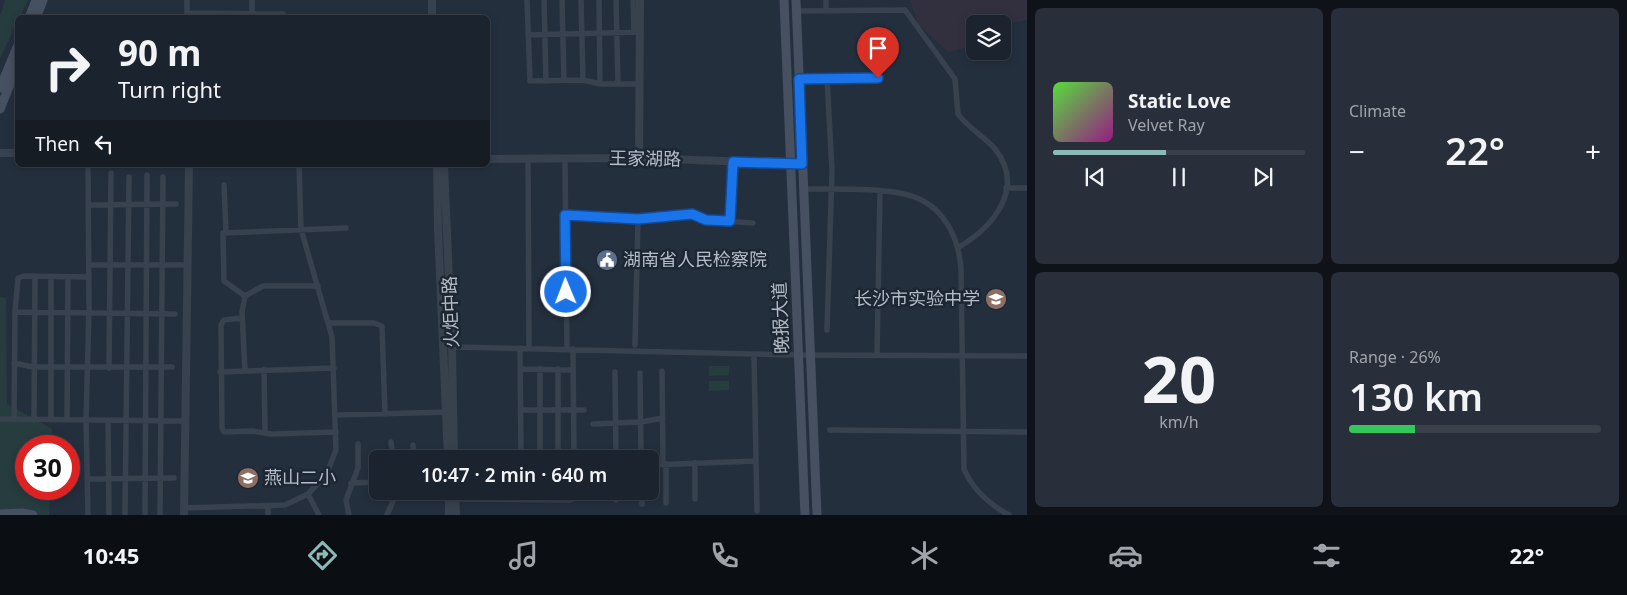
<!DOCTYPE html>
<meta charset="utf-8">
<style>
body{margin:0;font-family:"Noto Sans","Noto Sans SC",sans-serif;background:#282f3a;color:#f1f3f6;height:100vh;display:flex;flex-direction:column;font-size:19px;white-space:nowrap}
*{box-sizing:border-box;margin:0}
p{font-size:16px;color:#a0a4aa}
.icon{flex:none;width:28px;height:28px;fill:none;stroke:currentColor;stroke-width:2;stroke-linecap:round;stroke-linejoin:round}
.map{position:relative;flex:1;overflow:hidden}
.panel{display:flex;flex-direction:column;gap:8px;padding:8px;background:#0f1319;width:600px}
.panel>*{flex:none}
.top-card{position:absolute;left:15px;top:15px;width:475px;height:152px;border-radius:8px;box-shadow:0 2px 8px #0003,0 0 0 1px #39404a;background:#1b232e;color:#f1f3f6;overflow:hidden}
.controls{position:absolute;left:966px;top:15px;display:grid;gap:10px}
.controls a{display:grid;place-items:center;width:45px;height:45px;border-radius:8px;background:#1b232e;box-shadow:0 2px 8px #0003,0 0 0 1px #39404a;font-size:25px}
.speed{position:absolute;left:15px;top:435px;display:flex;gap:10px;font-size:25px;font-weight:700;text-align:center}
.speed>*{display:grid;place-content:center;width:65px;height:65px;border-radius:50%;background:#1b232e;box-shadow:0 2px 8px #0003,0 0 0 1px #39404a;line-height:1}
.speed .limit{border:8px solid #d22;background:#fff;color:#111}
.pin{position:absolute;display:grid;place-items:center;width:42px;height:42px;color:#fff;margin:-51px -21px;border-radius:50% 50% 50% 0;rotate:-45deg;box-shadow:0 0 5px #0007}
.pin .icon{rotate:45deg}
.me{position:absolute;width:55px;margin:-28px;rotate:359deg;stroke-linejoin:round;filter:drop-shadow(0 0 4px #0008)}
.turn{display:flex;align-items:center;gap:18px;height:105px;padding:0 20px;font-size:22px}
.turn .icon{width:65px;height:65px;stroke-width:2.5}
.turn b{display:block;font-size:35px;line-height:42px}
.then{display:flex;align-items:center;height:48px;padding:0 20px;background:#0003;gap:10px;font-size:19px}
.big{font-size:38px;font-weight:600;line-height:1.1}
.panel .card{flex:1;display:flex;flex-direction:column;justify-content:center;gap:8px;min-width:0;padding:0 18px;border-radius:8px;background:#282f3a}
.panel .dial{align-items:center;gap:0}
.dial b{font-size:65px;line-height:1}
.song{display:flex;align-items:center;gap:15px}
.cover{width:60px;height:60px;border-radius:8px;background:linear-gradient(135deg,hsl(110 70% 55%),hsl(310 70% 35%))}
.played{height:5px;border-radius:2px;background:linear-gradient(90deg,#8bbbb9 45%,#39404a 45%)}
.keys{display:flex;justify-content:space-around;direction:ltr}
.heat{display:flex;justify-content:space-between;align-items:center;font-size:28px;direction:ltr}
.charge{height:8px;border-radius:4px;background:linear-gradient(90deg,#34c759 26%,#39404a 0)}
.panel .tiles{flex:1;display:grid;gap:8px;grid-template-columns:repeat(2,1fr)}
.trip{position:absolute;left:369px;top:450px;width:290px;height:50px;border-radius:8px;background:#1b232e;box-shadow:0 2px 8px #0003,0 0 0 1px #39404a;font-weight:600;line-height:50px;text-align:center}
.menu{display:flex;height:80px;justify-content:space-around;align-items:center;background:#0b0e12;color:#a0a4aa}
.menu .icon{width:35px;height:35px}
.menu .on{color:#8bbbb9}
.menu b{font-size:22px;color:#f1f3f6}
main{display:flex;flex:1;min-height:0}
.map>svg:first-child{display:block}
</style>
<main>
<div class="map">
<svg width="1027" height="515" viewBox="0 0 1027 515">
<rect width="100%" height="100%" fill="#242f3e"/>
<path fill="#32303f" d="M 910,0 L 1027,0 L 1027,20 L 1010,23 L 1003,29 L 1002,24 L 975,24 L 975,46 L 948,52 L 919,25 Z"/>
<path fill="#263c3f" d="M 5,0 L 28,0 L 20,17 L 18,18 L 17,22 L 0,59 L 0,16 Z
M 0,297 L 6,298 L 7,404 L 52,429 L 51,446 L 26,446 L 26,489 L 50,489 L 49,515 L 0,515 Z
M 729,366 L 729,375 L 709,376 L 709,366 Z
M 709,381 L 729,381 L 729,390 L 709,391 Z"/>
<g fill="none" stroke-linecap="round" stroke-linejoin="round">
<path stroke="#38414e" stroke-width="5.5" d="M 527,0 L 530,81 L 583,80 L 600,84 L 640,84
M 544,0 L 546,81
M 562,0 L 564,80
M 581,0 L 583,80
M 599,0 L 600,84
M 616,0 L 618,84
M 633,0 L 634,32
M 826,0 L 826,10
M 797,11 L 905,10 L 955,79 L 958,114 C 968,128 984,136 995,149 C 1026,188 993,227 959,247
M 187,13 L 283,14
M 252,15 L 252,0
M 187,18 L 187,0
M 528,35 L 641,32
M 799,79 L 878,78
M 827,79 L 832,170 L 827,330
M 528,158 L 529,348
M 565,162 L 567,349
M 88,165 L 89,309 L 86,420 L 88,515
M 224,185 L 226,233
M 1006,188 L 1027,188
M 803,189 C 832,189 892,187 917,198 C 946,210 959,240 961,269 L 964,469 C 973,490 989,504 1009,515
M 88,205 L 176,204
M 565,215 L 638,219 L 692,214 L 706,220 L 753,223
M 730,221 L 733,162
M 89,265 L 187,265
M 245,296 L 224,281 L 223,233 L 346,228
M 15,312 L 175,314
M 242,318 L 224,320 L 221,325 L 222,428 L 224,432 L 253,431 L 271,434 L 336,432
M 330,323 L 374,323 L 382,326 L 385,414
M 635,345 L 638,219
M 452,347 L 798,355 L 1027,356
M 520,348 L 521,459
M 573,349 L 574,459
M 754,355 L 757,511
M 877,355 L 880,192
M 14,363 L 33,367 L 172,367
M 109,368 L 111,173
M 520,369 L 573,370
M 540,369 L 540,459
M 558,369 L 558,459
M 264,370 L 265,433
M 245,371 L 242,312 L 245,296 L 263,286 L 318,286
M 662,371 L 663,464
M 220,372 L 334,368
M 615,372 L 616,459
M 640,373 L 641,459
M 521,410 L 584,410
M 336,415 L 449,412
M 0,419 L 185,421
M 14,419 L 15,312 L 18,278 L 24,276 L 89,277
M 34,420 L 35,277
M 51,420 L 51,277
M 67,420 L 68,277
M 108,420 L 109,515
M 593,424 L 641,422 L 663,418
M 830,430 L 1027,432
M 391,442 L 393,459
M 413,445 L 414,459
M 454,453 L 587,457
M 695,463 L 695,499
M 666,464 L 666,503
M 650,465 L 756,461
M 88,479 L 174,478
M 351,483 L 378,482
M 616,491 L 616,500
M 642,491 L 642,504
M 308,494 L 319,515
M 456,499 L 570,500 L 573,499 L 574,491
M 268,506 L 268,515
M 184,508 L 285,505 L 308,494 L 326,475 L 336,450 L 332,337 L 301,229 L 299,165
M 125,515 L 129,177
M 145,515 L 147,175
M 160,515 L 163,177
M 349,515 L 346,500 L 358,468 L 358,444
M 387,515 L 394,499 L 394,491"/>
<path stroke="#38414e" stroke-width="8" d="M 432,0 L 432,18
M 0,153 L 18,153
M 639,158 L 640,0
M 488,159 L 639,158 L 802,164
M 437,165 L 438,229 L 448,459
M 444,165 L 452,347 L 454,459
M 449,491 L 449,515
M 455,491 L 456,515
M 184,515 L 189,165"/>
<path stroke="#465061" stroke-width="9" d="M 784,0 L 805,515
M 796,0 L 817,515
M 29,18 L 36,0
M 36,18 L 43,0
M 0,88 L 18,45
M 0,109 L 18,65
M 0,514 L 22,513 L 33,515"/>
</g>
<g fill="none" stroke-linecap="round" stroke-linejoin="round">
<g stroke="#114b97" stroke-width="12">
<path id="route" d="M 566,292 L 565,215 L 638,219 L 692,214 L 706,220 L 730,221 L 733,162 L 802,164 L 799,79 L 878,78"/>
</g>
<use href="#route" stroke="#1a73e8" stroke-width="9"/>
</g>
<defs>
<g id="civic-disc" transform="scale(1.125)"><circle r="9.5" fill="#5c6f8a" stroke="#1d2633"/><path d="M-.6-6.5H3V-4.5H.6V-3L4-1V1h2V6H-6V1h2V-1L-.6-3ZM-1.2 2.5V6h2.4V2.5Z" fill="#fff"/></g>
<g id="school-disc" transform="scale(1.125)"><circle r="9.5" fill="#8d6e63" stroke="#1d2633"/><path d="M0-5L7-2L0 1L-7-2ZM-4 1L0 2.5L4 1V4Q0 6-4 4Z" fill="#fff"/></g>
</defs>
<g fill-rule="evenodd">
<use href="#civic-disc" x="607" y="260"/>
<use href="#school-disc" x="996" y="299"/>
<use href="#school-disc" x="248" y="478"/>
</g>
<g text-anchor="middle" stroke-width="5" stroke-linejoin="round" paint-order="stroke">
<g font-size="18" fill="#b4bcc9" stroke="#1d2633">
<text transform="translate(645 159) rotate(1)" y="6">王家湖路</text>
<text transform="translate(451 312) rotate(-92)" y="6">火炬中路</text>
<text transform="translate(781 318) rotate(-92)" y="6">晚报大道</text>
</g>
<g font-size="18" fill="#b4bcc9" stroke="#1d2633" text-anchor="start">
<text x="623" y="266">湖南省人民检察院</text>
<text x="980" y="305" text-anchor="end">长沙市实验中学</text>
<text x="264" y="484">燕山二小</text>
</g>
</g>
</svg>
<div class="controls">
<a><svg class="icon" aria-label="layers" viewBox="0 0 24 24"><path d="M12 4l9 5-9 5-9-5zM3 14l9 5 9-5"/></svg></a>
</div>
<div class="speed"><div class="limit">30</div></div>
<div class="pin" style="left:878px;top:78px;background:#d93025"><svg class="icon" aria-label="arrive" viewBox="0 0 24 24"><path d="M6 21V4h12l-3 4 3 4H6"/></svg></div>
<svg class="me" style="left:566px;top:292px" viewBox="-20 -20 40 40"><circle r="17" fill="#1a73e8" stroke="#fff" stroke-width="3"/><path d="M0-11L8 9 0 5-8 9z" fill="#fff"/></svg>
<div class="trip">10:47 · 2 min · 640 m</div>
<div class="top-card">
<div class="turn"><svg class="icon" aria-label="right" viewBox="0 0 24 24"><path d="M7 20v-9h11M14 6l5 5-5 5"/></svg><div><b>90 m</b>Turn right</div></div>
<div class="then">Then<svg class="icon" aria-label="left" viewBox="0 0 24 24"><path d="M17 20v-9H6M10 6l-5 5 5 5"/></svg></div>
</div>
</div>
<section class="panel">
<div class="tiles">
<div class="card">
<div class="song"><i class="cover"></i><div><b>Static Love</b><p>Velvet Ray</p></div></div>
<div class="played"></div>
<div class="keys"><svg class="icon" aria-label="previous" viewBox="0 0 24 24"><path d="M18 5L8 12l10 7zM5 5v14"/></svg><svg class="icon" aria-label="pause" viewBox="0 0 24 24"><path d="M8 5v14M16 5v14"/></svg><svg class="icon" aria-label="next" viewBox="0 0 24 24"><path d="M6 5l10 7-10 7zM19 5v14"/></svg></div>
</div>
<div class="card"><p>Climate</p>
<div class="heat"><a>−</a><b class="big">22°</b><a>+</a></div>
</div>
<div class="card dial"><b>20</b><p>km/h</p></div>
<div class="card"><p>Range · 26%</p><b class="big">130 km</b><div class="charge"></div></div>
</div>
</section>
</main>
<nav class="menu">
<b>10:45</b>
<svg class="icon on" aria-label="directions" viewBox="0 0 24 24"><path d="M12 3l9 9-9 9-9-9zM9 14v-3h6M13 9l2 2-2 2"/></svg>
<svg class="icon" aria-label="music" viewBox="0 0 24 24"><path d="M9 18V5l10-2v13"/><circle cx="6" cy="18" r="3"/><circle cx="16" cy="16" r="3"/></svg>
<svg class="icon" aria-label="phone" viewBox="0 0 24 24"><path d="M5 4h4l2 5-3 2q2 4 5 5l2-3 5 2v4C11 20 4 13 5 4z"/></svg>
<svg class="icon" aria-label="climate" viewBox="0 0 24 24"><path d="M12 3v18M4 7l16 10M4 17L20 7"/></svg>
<svg class="icon" aria-label="car" viewBox="0 0 24 24"><path d="M5 17H2v-5l4-1 3-4h7l3 4 3 1v5h-3M9 17h6M6 11h13"/><circle cx="7" cy="17" r="2"/><circle cx="17" cy="17" r="2"/></svg>
<svg class="icon" aria-label="filters" viewBox="0 0 24 24"><path d="M4 7h16M4 17h16"/><circle cx="9" cy="7" r="2"/><circle cx="15" cy="17" r="2"/></svg>
<b>22°</b>
</nav>
